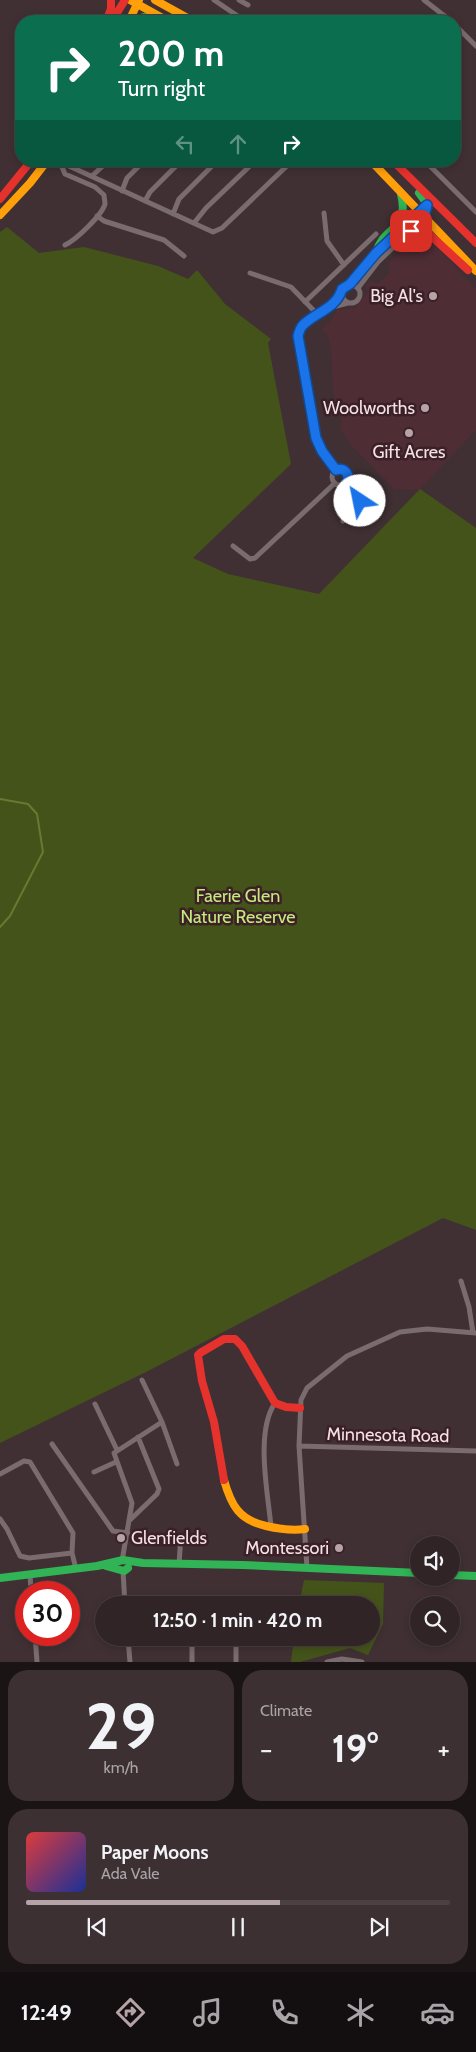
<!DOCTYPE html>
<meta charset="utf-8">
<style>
body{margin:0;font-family:Cabin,sans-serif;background:#3c3033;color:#f1f3f6;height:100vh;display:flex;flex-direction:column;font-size:19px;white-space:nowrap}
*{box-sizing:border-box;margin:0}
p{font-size:16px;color:#a8a4a7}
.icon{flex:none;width:28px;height:28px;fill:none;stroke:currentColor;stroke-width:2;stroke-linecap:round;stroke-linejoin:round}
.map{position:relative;height:1662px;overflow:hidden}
.side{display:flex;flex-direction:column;gap:8px;padding:8px;background:#1a1415;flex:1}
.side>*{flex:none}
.guide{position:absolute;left:15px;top:15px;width:446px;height:152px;border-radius:20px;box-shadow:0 2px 8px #0003,0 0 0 1px #4b4144;background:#0b6e4f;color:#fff;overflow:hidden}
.fabs{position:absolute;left:410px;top:1536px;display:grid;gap:10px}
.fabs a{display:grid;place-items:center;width:50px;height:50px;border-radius:50%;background:#302427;box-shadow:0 2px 8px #0003,0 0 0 1px #4b4144;font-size:25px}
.speed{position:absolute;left:15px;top:1581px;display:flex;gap:10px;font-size:25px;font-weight:700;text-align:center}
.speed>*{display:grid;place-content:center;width:65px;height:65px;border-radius:50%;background:#302427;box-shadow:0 2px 8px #0003,0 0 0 1px #4b4144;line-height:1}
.speed .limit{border:8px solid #d22;background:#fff;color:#111}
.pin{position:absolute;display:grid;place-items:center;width:42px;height:42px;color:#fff;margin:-21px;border-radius:10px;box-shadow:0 2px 8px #0006}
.me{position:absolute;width:55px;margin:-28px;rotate:326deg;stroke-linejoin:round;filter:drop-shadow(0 0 4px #0008)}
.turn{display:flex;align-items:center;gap:18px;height:105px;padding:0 20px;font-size:22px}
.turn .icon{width:65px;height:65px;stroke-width:2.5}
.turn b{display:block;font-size:35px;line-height:42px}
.lanes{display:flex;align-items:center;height:48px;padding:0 20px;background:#0003;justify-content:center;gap:25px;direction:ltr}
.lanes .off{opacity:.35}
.big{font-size:38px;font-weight:800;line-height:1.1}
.side .tile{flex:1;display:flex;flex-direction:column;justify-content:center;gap:8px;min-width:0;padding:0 18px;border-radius:20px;background:#3c3033}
.side .dial{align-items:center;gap:0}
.dial b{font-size:65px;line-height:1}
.song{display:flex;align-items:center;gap:15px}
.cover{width:60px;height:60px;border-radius:8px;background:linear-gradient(135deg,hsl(0 70% 55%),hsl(230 70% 35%))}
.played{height:5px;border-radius:2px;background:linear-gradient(90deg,#b5a3a7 60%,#4b4144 60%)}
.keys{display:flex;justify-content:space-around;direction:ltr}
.heat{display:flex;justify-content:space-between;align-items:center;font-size:28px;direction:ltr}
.side .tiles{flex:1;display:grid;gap:8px;grid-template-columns:1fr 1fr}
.tile:last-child{grid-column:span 2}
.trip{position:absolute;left:95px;top:1596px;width:285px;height:50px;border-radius:25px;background:#302427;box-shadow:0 2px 8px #0003,0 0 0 1px #4b4144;font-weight:800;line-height:50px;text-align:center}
.menu{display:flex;height:80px;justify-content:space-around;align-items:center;background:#130e10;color:#a8a4a7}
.menu .icon{width:35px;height:35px}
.menu .selected{color:#b5a3a7}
.menu b{font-size:22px;color:#f1f3f6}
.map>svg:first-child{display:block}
</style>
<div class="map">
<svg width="476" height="1662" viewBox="0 0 476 1662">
<rect width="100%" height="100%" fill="#403034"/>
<path fill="#4e2d35" d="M 419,237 L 427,238 L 476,289 L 476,430 L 419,490 L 394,489 L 350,444 L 339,427 L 342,422 L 333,393 L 331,347 L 328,335 L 322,329 L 331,320 L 337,310 L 355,308 L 368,292 L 366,286 L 368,283 L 373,282 L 378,284 L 390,272 L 388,267 L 390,261 Z"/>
<path fill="#44531a" d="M 7,227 L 39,253 L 84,247 L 158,266 L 188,279 L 197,270 L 225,304 L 271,339 L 268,343 L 291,464 L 193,558 L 228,574 L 319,594 L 420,489 L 476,528 L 476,1230 L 443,1218 L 146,1372 L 0,1443 L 0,232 Z
M 304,1580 L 384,1583 L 383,1624 L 368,1655 L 350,1648 L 300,1662 L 291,1662 L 294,1638 L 371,1638 L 371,1605 L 299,1605 Z"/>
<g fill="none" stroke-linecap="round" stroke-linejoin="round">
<path stroke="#657b31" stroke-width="2" d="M 0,799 L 28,804 L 37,814 L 43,852 L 10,916 L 0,927"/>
<path stroke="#796b6e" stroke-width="5" d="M 214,0 L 245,21
M 239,0 L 248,5
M 424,0 L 451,21
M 455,25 L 476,46
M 66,161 L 65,163 L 69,166 L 213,232 L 222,228 L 292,161
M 425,161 L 476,212
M 65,163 L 62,167 L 65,174 L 95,187 L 104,195 C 104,198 105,201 105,204 C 102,215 76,240 65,245
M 92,176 L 108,161
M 122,191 L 127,178 L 144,161
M 145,201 L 150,192 L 181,161
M 324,213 L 327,241 L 344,265
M 173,214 L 179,199 L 217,161
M 97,216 L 104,221 L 164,240 L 184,256
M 194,223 L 206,208 L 255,161
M 250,273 L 291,287 L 319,316
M 350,284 L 376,253 L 419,211
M342 294a9 9 0 1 1 18 0a9 9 0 1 1-18 0Z
M 358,288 L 378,262 L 425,217
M 305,302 L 376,234
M 329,308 L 348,303
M332 477a8 8 0 1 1 16 0a8 8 0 1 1-16 0Z
M 336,470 L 321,451 L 316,438 L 298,336 L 301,326 L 319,316 L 341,296
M 343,521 L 360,501 L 358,494 L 347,481
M 233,546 L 250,559 L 255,558 L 335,483
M 461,1281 L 469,1307 L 473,1333
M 95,1404 L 117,1450
M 162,1422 L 177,1464
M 52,1444 L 113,1531 L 128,1533
M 299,1446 L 476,1451
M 94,1472 L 116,1462
M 0,1474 L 24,1461 L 30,1462 L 73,1533 L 72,1553
M 0,1519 L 7,1529 L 20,1556 L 29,1558 L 72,1553 L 76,1569
M 130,1520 L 157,1494 L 159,1489 L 138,1437
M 271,1527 C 268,1493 255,1432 275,1403
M 122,1561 L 132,1503 L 114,1453 L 162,1422 L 142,1380
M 179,1564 L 181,1536
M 307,1568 L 299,1446 L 301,1400 L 307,1388 L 347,1356 L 400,1332 L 427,1329 L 476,1333
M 123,1571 L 125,1605
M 30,1574 L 31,1592
M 35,1635 L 37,1662
M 128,1638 L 130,1662
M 192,1638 L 192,1662
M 236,1662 L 236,1646 L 238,1638
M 327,1662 L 342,1659 L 362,1662"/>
<path stroke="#30b455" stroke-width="8" d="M 135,21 L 144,17 L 159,20
M 419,193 L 427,204 L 425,217
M 376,253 C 383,225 410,232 401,194
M 106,1566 L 124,1571 L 128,1568
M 451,1575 L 476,1576
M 0,1578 L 97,1566 L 123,1560 L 143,1563 L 243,1565 L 419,1573"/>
<path stroke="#ff9f0a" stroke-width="8" d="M 130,0 L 168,21
M 155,0 L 193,21
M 129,21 L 139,0
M 371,161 L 476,271
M 0,215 L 30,183 L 47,161
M 224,1480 C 231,1505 239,1520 266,1526 C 279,1529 291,1531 305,1529"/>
<path stroke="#e5322d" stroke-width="8" d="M 106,21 L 111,9 L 111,0
M 112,21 L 125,0
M 393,161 L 476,243
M 0,199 L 31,161
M 403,239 L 420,233 L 429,234 L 468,270
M 224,1480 L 214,1422 L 202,1381 L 198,1355 L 200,1353 L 224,1339 L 235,1339 L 242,1346 L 275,1403 L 286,1407 L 300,1408"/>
</g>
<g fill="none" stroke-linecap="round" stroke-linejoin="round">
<g stroke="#114b97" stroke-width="12">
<path id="route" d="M 360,501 L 358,494 L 347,481 C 350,474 344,467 336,470 L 322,451 L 316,438 L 298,336 C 299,332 300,328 303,325 C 316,312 336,309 342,289 L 350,284 L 376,253 L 427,205 L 424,217 L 411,231"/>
</g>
<use href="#route" stroke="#1a73e8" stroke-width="9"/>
</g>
<g fill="#b5a3a7" stroke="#3b2027" stroke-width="2">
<circle cx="433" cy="296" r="5"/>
<circle cx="425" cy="408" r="5"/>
<circle cx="409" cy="433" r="5"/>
<circle cx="121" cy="1538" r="5"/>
<circle cx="339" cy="1548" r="5"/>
</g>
<g text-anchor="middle" stroke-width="5" stroke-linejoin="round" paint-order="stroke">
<g font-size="18" fill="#f4e1e5" stroke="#3b2027" text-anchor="end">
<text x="423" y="302">Big Al's</text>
<text x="415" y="414">Woolworths</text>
<text x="409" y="458" text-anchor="middle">Gift Acres</text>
<text x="131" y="1544" text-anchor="start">Glenfields</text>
<text x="329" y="1554">Montessori</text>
</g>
<g font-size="18" fill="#c4e97d" stroke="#3b2027">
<text x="238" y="902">Faerie Glen<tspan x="238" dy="21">Nature Reserve</tspan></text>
</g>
<g font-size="18" fill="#f4e1e5" stroke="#3b2027">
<text transform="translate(388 1435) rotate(1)" y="6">Minnesota Road</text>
</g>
</g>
</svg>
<div class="fabs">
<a><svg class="icon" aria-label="sound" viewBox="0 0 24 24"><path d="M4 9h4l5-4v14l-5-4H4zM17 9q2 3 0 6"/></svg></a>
<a><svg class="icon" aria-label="search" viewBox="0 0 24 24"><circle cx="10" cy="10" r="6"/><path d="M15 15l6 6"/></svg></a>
</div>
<div class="speed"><div class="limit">30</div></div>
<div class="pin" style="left:411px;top:231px;background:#d93025"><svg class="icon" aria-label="arrive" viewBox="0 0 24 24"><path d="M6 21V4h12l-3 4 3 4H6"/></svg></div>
<svg class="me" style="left:360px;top:501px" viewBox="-20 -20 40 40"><circle r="19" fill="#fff"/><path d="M0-13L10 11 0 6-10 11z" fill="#1a73e8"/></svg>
<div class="trip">12:50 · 1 min · 420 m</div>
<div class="guide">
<div class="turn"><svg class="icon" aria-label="right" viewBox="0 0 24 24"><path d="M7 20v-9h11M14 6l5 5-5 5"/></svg><div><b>200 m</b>Turn right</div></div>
<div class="lanes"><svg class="icon off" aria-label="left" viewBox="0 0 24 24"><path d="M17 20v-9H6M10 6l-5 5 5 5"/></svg><svg class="icon off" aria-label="ahead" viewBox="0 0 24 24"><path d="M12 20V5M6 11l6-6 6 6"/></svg><svg class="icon" aria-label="right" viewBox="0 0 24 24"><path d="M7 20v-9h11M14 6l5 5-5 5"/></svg></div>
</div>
</div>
<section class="side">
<div class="tiles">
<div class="tile dial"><b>29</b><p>km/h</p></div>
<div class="tile"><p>Climate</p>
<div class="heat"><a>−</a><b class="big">19°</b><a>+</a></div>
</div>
<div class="tile">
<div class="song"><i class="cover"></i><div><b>Paper Moons</b><p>Ada Vale</p></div></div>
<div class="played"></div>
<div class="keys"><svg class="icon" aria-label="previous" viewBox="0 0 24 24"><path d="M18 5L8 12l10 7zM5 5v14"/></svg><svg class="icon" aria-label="pause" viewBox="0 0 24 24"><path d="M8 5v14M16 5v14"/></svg><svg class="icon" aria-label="next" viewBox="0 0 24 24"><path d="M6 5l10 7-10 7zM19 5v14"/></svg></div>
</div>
</div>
</section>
<nav class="menu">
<b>12:49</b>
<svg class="icon selected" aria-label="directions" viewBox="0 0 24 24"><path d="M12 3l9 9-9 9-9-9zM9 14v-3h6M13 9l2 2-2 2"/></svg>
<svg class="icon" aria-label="music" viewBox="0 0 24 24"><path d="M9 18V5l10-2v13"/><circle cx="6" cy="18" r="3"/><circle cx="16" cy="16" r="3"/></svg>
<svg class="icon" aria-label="phone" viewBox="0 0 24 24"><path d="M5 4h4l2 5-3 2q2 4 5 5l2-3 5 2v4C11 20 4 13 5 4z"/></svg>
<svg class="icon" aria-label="climate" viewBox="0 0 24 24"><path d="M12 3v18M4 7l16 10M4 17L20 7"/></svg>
<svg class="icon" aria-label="car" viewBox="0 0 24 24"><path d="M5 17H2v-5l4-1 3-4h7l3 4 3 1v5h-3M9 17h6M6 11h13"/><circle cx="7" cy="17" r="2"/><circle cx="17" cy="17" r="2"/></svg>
</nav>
